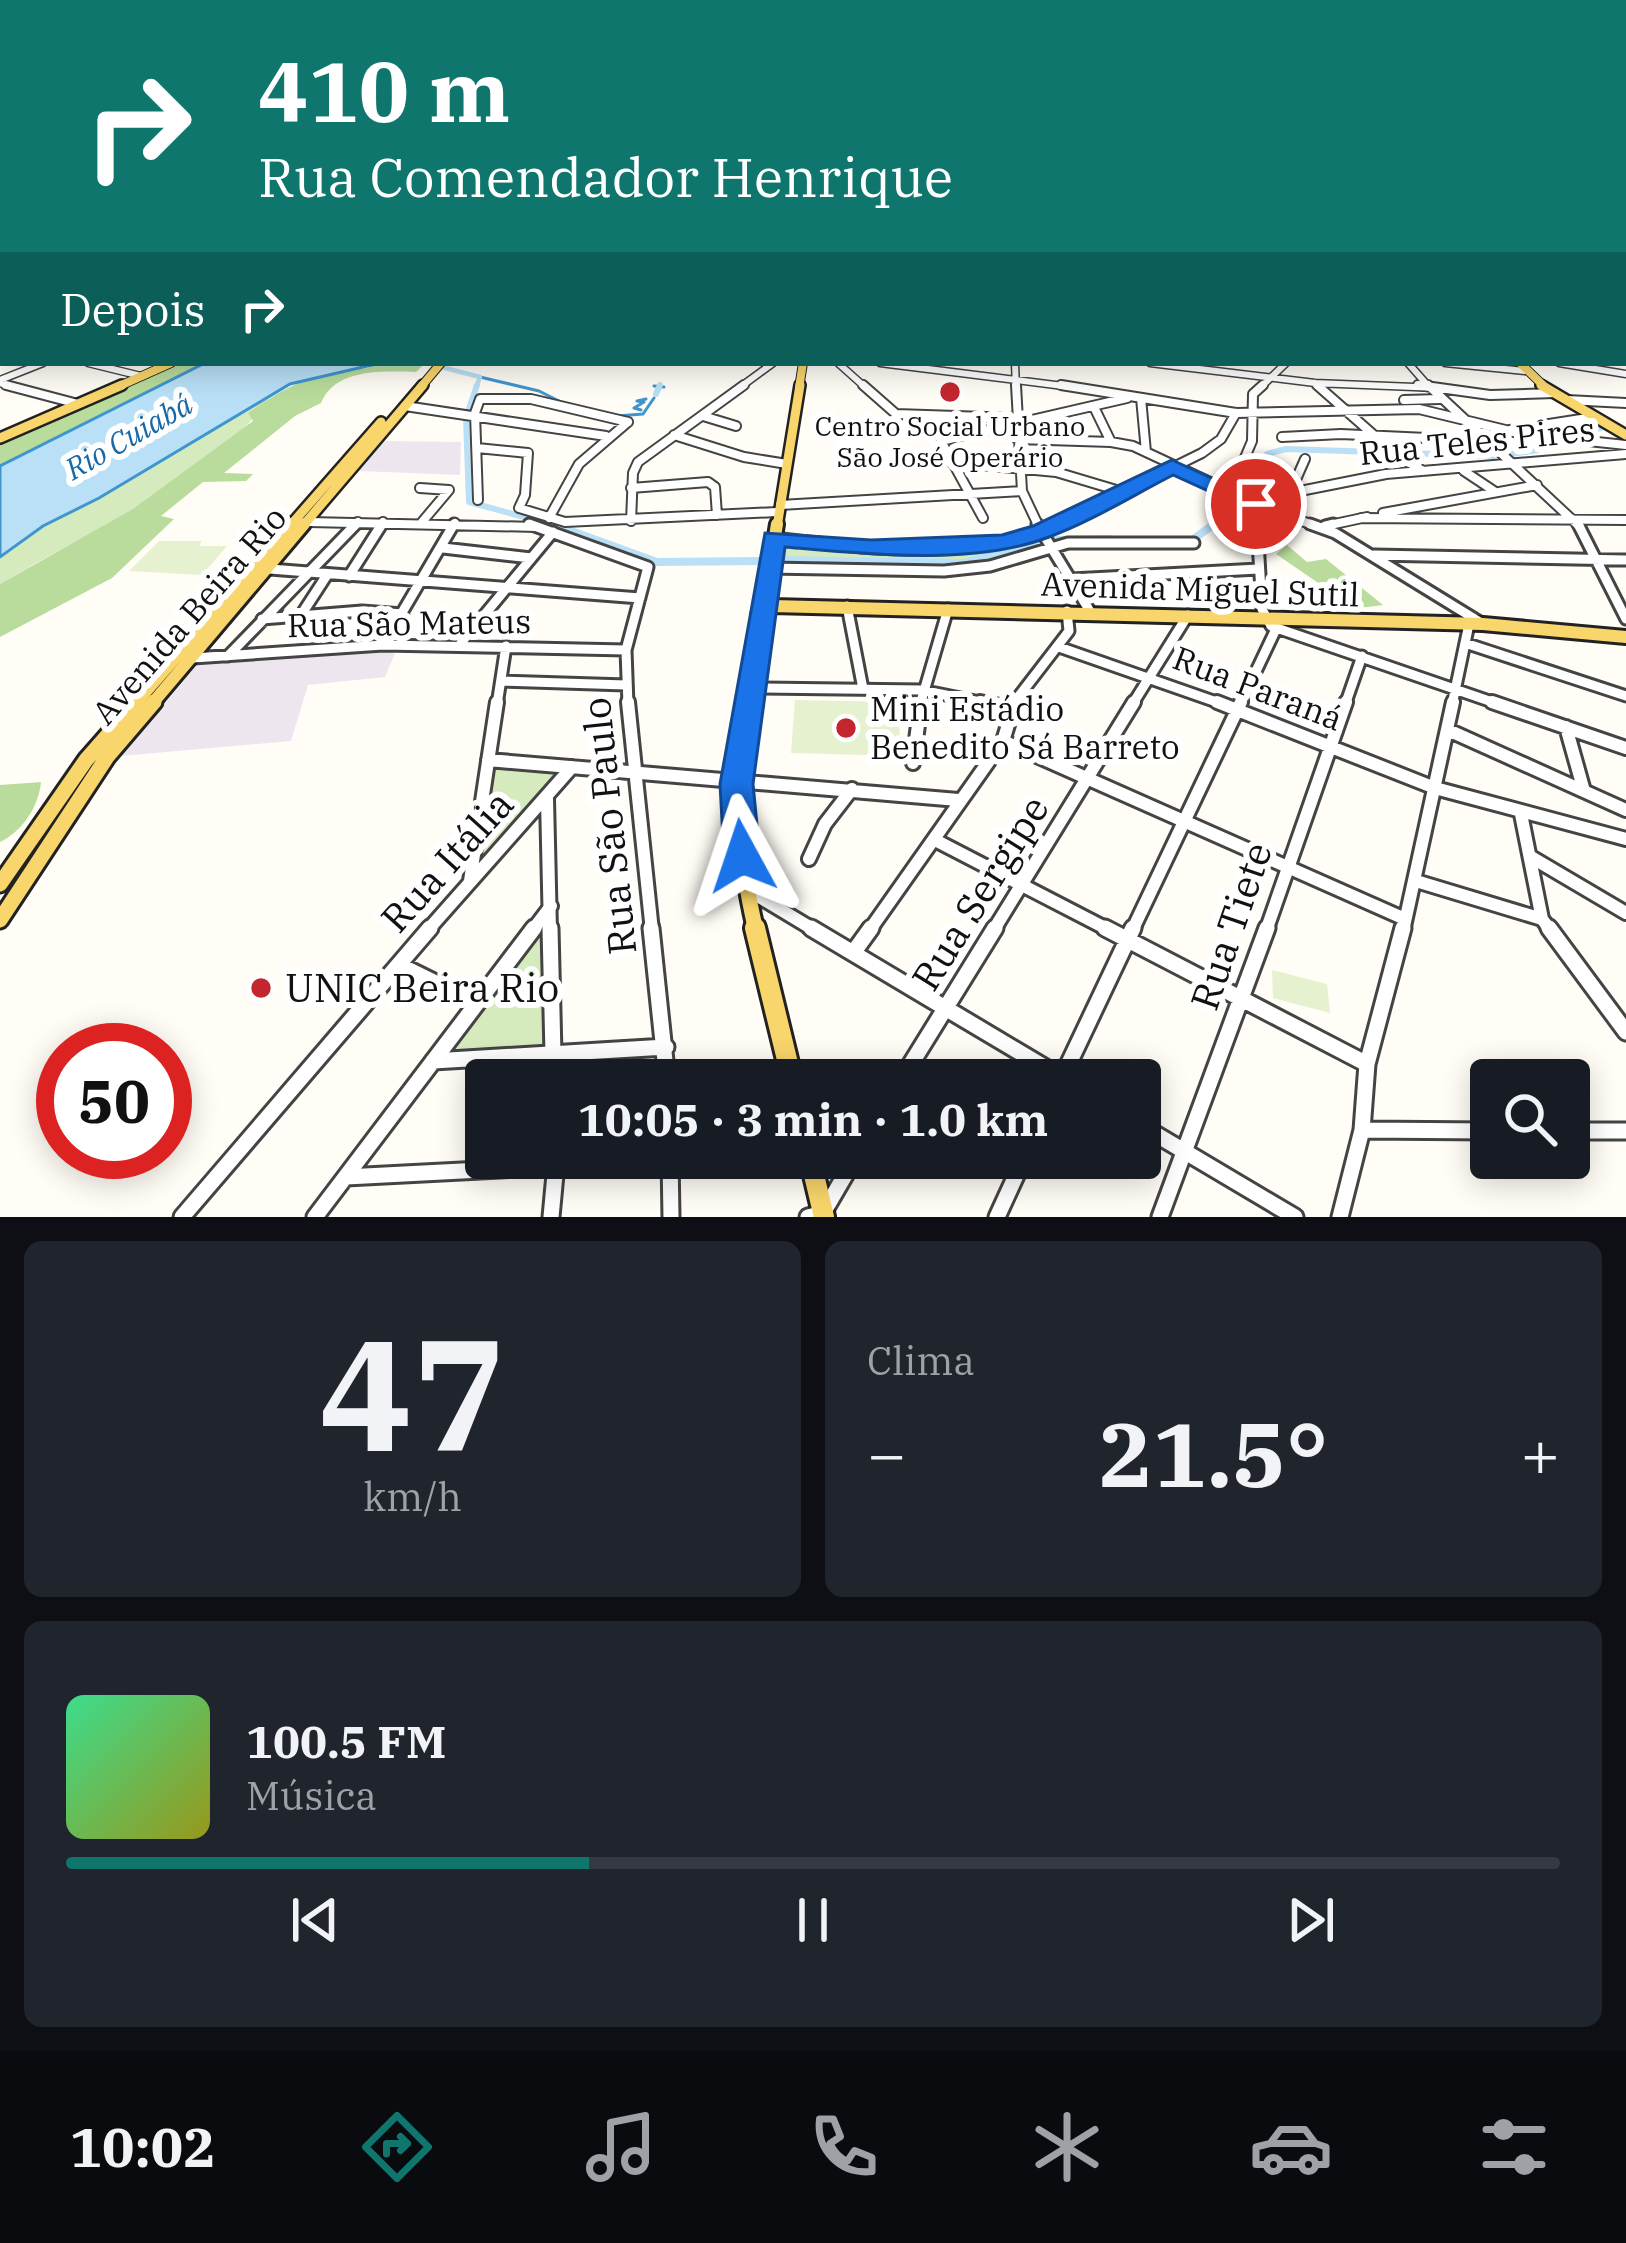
<!DOCTYPE html>
<html lang="pt">
<meta charset="utf-8">
<style>
body{margin:0;font-family:"IBM Plex Serif",serif;background:#20242c;color:#f1f3f6;height:100vh;display:flex;flex-direction:column;font-size:45px;white-space:nowrap}
*{box-sizing:border-box;margin:0}
p{font-size:39px;color:#9ea1a6}
.icon{flex:none;width:66px;height:66px;fill:none;stroke:currentColor;stroke-width:2;stroke-linecap:round;stroke-linejoin:round}
.map{position:relative;height:1217px;overflow:hidden}
.details{display:flex;flex-direction:column;gap:24px;padding:24px;background:#0d0f14;flex:1}
.details>*{flex:none}
.guide{position:absolute;left:0px;top:0px;width:1626px;height:366px;box-shadow:0 6px 30px #0003;background:#0f766e;color:#fff;overflow:hidden}
.fabs{position:absolute;left:1470px;top:1059px;display:grid;gap:24px}
.fabs a{display:grid;place-items:center;width:120px;height:120px;border-radius:12px;background:#171b24;box-shadow:0 6px 30px #0003;font-size:60px}
.speed{position:absolute;left:36px;top:1023px;display:flex;gap:24px;font-size:60px;font-weight:700;text-align:center}
.speed>*{display:grid;place-content:center;width:156px;height:156px;border-radius:50%;background:#171b24;box-shadow:0 6px 30px #0003;line-height:1}
.speed .limit{border:18px solid #d22;background:#fff;color:#111}
.pin{position:absolute;display:grid;place-items:center;width:102px;height:102px;color:#fff;margin:-51px;border:6px solid #fff;border-radius:50%;box-shadow:0 3px 12px #0007}
.me{position:absolute;width:132px;margin:-66px;rotate:355deg;stroke-linejoin:round;filter:drop-shadow(0 0 9px #0008)}
.turn{display:flex;align-items:center;gap:42px;height:252px;padding:0 60px;font-size:54px}
.turn .icon{width:156px;height:156px;stroke-width:2.5}
.turn b{display:block;font-size:84px;line-height:102px}
.then{display:flex;align-items:center;height:114px;padding:0 60px;background:#0003;gap:24px;font-size:45px}
.big{font-size:90px;font-weight:700;line-height:1.1}
.details .tile{flex:1;display:flex;flex-direction:column;justify-content:center;gap:18px;min-width:0;padding:0 42px;border-radius:18px;background:#20242c}
.details .dial{align-items:center;gap:0}
.dial b{font-size:156px;line-height:1}
.song{display:flex;align-items:center;gap:36px}
.cover{width:144px;height:144px;border-radius:18px;background:linear-gradient(135deg,hsl(150 70% 55%),hsl(60 70% 35%))}
.played{height:12px;border-radius:6px;background:linear-gradient(90deg,#0f766e 35%,#363941 35%)}
.keys{display:flex;justify-content:space-around;direction:ltr}
.heat{display:flex;justify-content:space-between;align-items:center;font-size:66px;direction:ltr}
.details .tiles{flex:1;display:grid;gap:24px;grid-template-columns:1fr 1fr}
.tile:last-child{grid-column:span 2}
.trip{position:absolute;left:465px;top:1059px;width:696px;height:120px;border-radius:12px;background:#171b24;box-shadow:0 6px 30px #0003;font-weight:700;line-height:120px;text-align:center}
.tabs{display:flex;height:192px;justify-content:space-around;align-items:center;background:#090b0e;color:#9ea1a6}
.tabs .icon{width:84px;height:84px}
.tabs .on{color:#0f766e}
.tabs b{font-size:54px;color:#f1f3f6}
.map>svg:first-child{display:block}
</style>
<div class="map">
<svg width="1626" height="1217" viewBox="0 0 1626 1217">
<rect width="100%" height="100%" fill="#fffdf5"/>
<path fill="#eee6ef" d="M 382,441 L 461,442 L 460,475 L 359,471 Z
M 398,646 L 385,677 L 308,685 L 291,741 L 121,756 L 199,663 Z"/>
<path fill="#d5ebbd" d="M 273,392 C 217,478 87,531 0,584 L 0,557 L 43,526 L 99,498 Z
M 1037,536 L 1045,547 C 948,574 869,567 770,565 L 777,541 L 891,549 Z
M 497,764 L 563,771 L 477,869 L 491,767 Z
M 545,926 L 549,1044 L 544,1048 L 450,1057 Z"/>
<path fill="#b9dc9c" d="M 173,363 L 205,363 L 0,466 L 0,440 Z
M 373,363 L 425,363 L 416,372 C 383,371 335,368 321,403 L 295,416 L 224,473 L 253,474 L 246,481 L 203,482 L 161,516 L 174,519 L 112,578 L 0,637 L 0,584 L 133,509 L 253,421 L 248,413 C 292,382 314,374 368,368 Z
M 1287,545 L 1307,562 L 1326,559 L 1383,605 L 1359,608 L 1343,600 L 1276,554 Z
M 41,782 C 39,806 22,832 0,842 L 0,785 Z"/>
<path fill="#e6f2cf" d="M 159,541 L 202,541 L 199,546 L 227,546 L 202,575 L 129,571 Z
M 795,700 L 898,702 L 901,756 L 791,753 Z
M 1272,970 L 1327,984 L 1330,1013 L 1273,998 Z"/>
<path fill="#b9e0f7" stroke="#3f96cf" stroke-width="3" d="M 205,363 L 376,364 L 290,384 L 99,498 L 43,526 L 0,557 L 0,466 Z"/>
<g fill="none" stroke-linecap="round" stroke-linejoin="round">
<path stroke="#3f96cf" stroke-width="3" d="M 480,377 L 539,391 L 563,403
M 654,386 L 664,387
M 641,410 L 634,408 L 644,402 L 637,401 L 646,399
M 617,416 L 643,414 L 654,398"/>
<path stroke="#b9e0f7" stroke-width="4.5" d="M 376,364 L 421,364
M 445,368 L 480,377 L 476,388"/>
<path stroke="#b9e0f7" stroke-width="6" d="M 477,385 L 466,418 L 469,502 L 560,527
M 656,394 L 660,385
M 1505,455 L 1538,450 L 1601,428
M 1250,469 L 1267,454 L 1286,449 L 1493,456
M 1212,527 L 1231,501"/>
<path stroke="#b9e0f7" stroke-width="8" d="M 552,524 L 657,562 L 760,561
M 1055,540 L 1110,539
M 1191,541 L 1214,524
M 778,560 L 963,563 L 1041,543"/>
<g stroke="#444" stroke-width="8">
<path id="minor-far5" d="M 1623,219 L 1626,223"/>
</g>
<g stroke="#444" stroke-width="9">
<path id="minor-far4" d="M 88,363 L 141,376
M 838,363 L 866,388
M 880,363 L 1079,388
M 1015,363 L 1016,388
M 1150,363 L 1315,383 L 1439,388
M 1408,363 L 1430,388
M 1445,363 L 1525,371
M 1559,363 L 1626,374
M 0,380 L 43,363
M 0,383 L 17,388
M 1315,383 L 1320,388
M 739,388 L 773,363
M 1260,388 L 1286,363"/>
</g>
<g stroke="#444" stroke-width="12">
<path id="minor-far3" d="M 6,385 L 78,404
M 863,385 L 896,414 L 897,425
M 1016,385 L 1022,491 L 1039,527
M 1061,385 L 1236,413 L 1419,409 L 1522,434 L 1626,445
M 1317,385 L 1393,452
M 1418,385 L 1490,395 L 1555,393
M 1428,385 L 1580,527
M 1141,398 L 1146,452
M 1404,400 L 1440,399
M 1567,400 L 1626,403
M 405,406 L 606,436
M 1094,407 L 1111,442 L 1133,446 L 1270,510 L 1319,527
M 896,414 L 1016,418
M 703,416 L 736,426
M 1510,430 L 1594,417
M 674,435 L 744,457 L 787,464
M 1282,437 L 1341,434 L 1448,439
M 1017,439 L 1111,442
M 477,448 L 528,453 L 525,495 L 519,508 L 565,522 L 777,512
M 1402,458 L 1423,471
M 950,462 L 1056,472 L 1123,492
M 1464,471 L 1494,491
M 420,488 L 449,490 L 422,522
M 631,488 L 708,482 L 715,487 L 717,515
M 1290,493 L 1305,459
M 478,500 L 475,413 L 480,399 L 531,399 L 628,422
M 780,505 L 1022,491
M 1270,510 L 1290,493 L 1386,474 L 1626,454
M 1383,513 L 1537,485
M 549,518 L 579,464 L 628,422
M 983,518 L 941,441 L 1127,398
M 1361,518 L 1626,520
M 631,521 L 633,473 L 638,462 L 744,385
M 309,522 L 537,527
M 1325,526 L 1367,517
M 353,527 L 358,522
M 380,527 L 383,522
M 452,527 L 455,523
M 1052,527 L 1202,453 L 1221,439 L 1236,413
M 1257,527 L 1256,504 L 1241,467 L 1252,441 L 1253,394 L 1263,385"/>
</g>
<g stroke="#444" stroke-width="15">
<path id="minor-far2" d="M 529,524 L 648,567 L 626,650 L 628,705
M 1037,524 L 1091,613
M 1257,524 L 1262,609 L 1271,626 L 1501,705
M 1310,524 L 1335,533 L 1483,624
M 1578,524 L 1626,619
M 1325,526 L 1333,524
M 773,538 C 868,548 968,563 1059,524
M 443,548 L 531,558
M 1374,555 L 1626,560
M 768,568 L 944,571 L 990,566 L 1068,543 L 1194,543
M 270,569 L 640,598
M 349,576 L 382,524
M 1072,579 L 1258,569
M 847,606 L 863,689
M 301,615 L 327,575
M 262,619 L 362,611 L 403,614
M 461,643 L 553,532
M 1465,643 L 1626,696
M 383,645 L 454,524
M 1059,647 L 1225,705
M 228,656 L 356,524
M 193,658 L 383,645 L 626,650
M 501,681 L 626,685
M 754,688 L 921,690 L 995,705
M 497,705 L 506,646
M 920,705 L 948,609
M 1012,705 L 1069,631 L 1067,611
M 1132,705 L 1188,615
M 1240,705 L 1276,629
M 1345,705 L 1362,656
M 1452,705 L 1469,624"/>
</g>
<g stroke="#444" stroke-width="18">
<path id="minor-far1" d="M 628,702 L 652,931
M 980,702 L 1010,708
M 1217,702 L 1435,788 L 1626,839
M 1492,702 L 1626,748
M 1566,727 L 1584,791
M 1448,730 L 1626,810
M 1003,741 L 1405,919
M 488,760 L 958,800
M 913,763 L 921,702
M 547,799 L 550,931
M 1521,814 L 1542,919 L 1551,931
M 935,840 L 1111,931
M 1531,857 L 1626,913
M 809,859 L 825,824 L 852,789
M 470,881 L 497,702
M 1416,881 L 1542,919
M 746,889 L 816,931
M 427,931 L 572,767
M 532,931 L 551,906
M 869,931 L 1003,741 L 1015,702
M 993,931 L 1134,702
M 1132,931 L 1241,702
M 1266,931 L 1346,702
M 1403,931 L 1453,702"/>
</g>
<g stroke="#444" stroke-width="21">
<path id="minor" d="M 550,928 L 553,1054
M 651,928 L 667,1080
M 811,928 L 1066,1080
M 1105,928 L 1367,1064
M 1549,928 L 1626,1032
M 853,953 L 871,928
M 399,965 L 476,1003
M 433,1061 L 666,1047
M 901,1080 L 995,928
M 1061,1080 L 1133,928
M 1140,1125 L 1295,1217
M 1362,1130 L 1491,1131
M 1569,1131 L 1626,1131
M 670,1158 L 671,1217
M 346,1177 L 670,1160
M 182,1217 L 430,928
M 315,1217 L 534,928
M 551,1217 L 556,1164
M 808,1217 L 823,1213 L 855,1158
M 997,1217 L 1024,1158
M 1160,1217 L 1267,928
M 1340,1217 L 1362,1130 L 1367,1064 L 1403,928"/>
</g>
<g stroke="#222" stroke-width="10">
<path id="major-far4" d="M 1520,363 L 1546,388
M 115,388 L 171,363
M 420,388 L 441,363
M 799,388 L 803,363"/>
</g>
<g stroke="#222" stroke-width="14">
<path id="major-far3" d="M 1541,385 L 1626,435
M 0,438 L 122,385
M 289,527 L 381,422
M 302,527 L 423,385
M 777,527 L 800,385"/>
</g>
<g stroke="#222" stroke-width="18">
<path id="major-far2" d="M 758,615 L 772,606 L 1483,624 L 1626,637
M 134,705 L 292,524
M 151,705 L 304,524
M 748,705 L 777,524"/>
</g>
<g stroke="#222" stroke-width="21">
<path id="major-far1" d="M 749,702 C 735,787 736,846 756,931
M 0,884 L 86,760 L 137,702
M 0,920 L 107,757 L 154,702"/>
</g>
<g stroke="#222" stroke-width="26">
<path id="major" d="M 755,928 L 792,1080
M 810,1158 L 824,1217"/>
</g>
<use href="#minor-far5" stroke="#fff" stroke-width="4.5"/>
<use href="#minor-far4" stroke="#fff" stroke-width="6"/>
<use href="#minor-far3" stroke="#fff" stroke-width="8"/>
<use href="#minor-far2" stroke="#fff" stroke-width="9"/>
<use href="#minor-far1" stroke="#fff" stroke-width="12"/>
<use href="#minor" stroke="#fff" stroke-width="15"/>
<use href="#major-far4" stroke="#f9d66b" stroke-width="8"/>
<use href="#major-far3" stroke="#f9d66b" stroke-width="9"/>
<use href="#major-far2" stroke="#f9d66b" stroke-width="12"/>
<use href="#major-far1" stroke="#f9d66b" stroke-width="15"/>
<use href="#major" stroke="#f9d66b" stroke-width="20"/>
</g>
<linearGradient id="sky" x2="0" y2="1"><stop stop-color="#95c6ee"/><stop offset="0.53" stop-color="#fffefa"/><stop offset="1" stop-color="#fffefa" stop-opacity="0"/></linearGradient>
<rect width="1626" height="360" fill="url(#sky)"/>
<path fill="#1a73e8" stroke="#114b97" stroke-width="3" d="M 1172,460 L 1268,504 L 1264,509 L 1248,509 L 1173,475 C 1132,496 1092,521 1049,537 C 973,566 865,554 785,547 L 753,784 L 760,856 L 755,866 L 742,871 L 729,866 L 724,856 L 720,784 L 765,533 L 871,540 L 1002,535 L 1033,526 Z"/>
<g fill="#c4262e" stroke="#fff" stroke-width="4.5">
<circle cx="950" cy="392" r="12"/>
<circle cx="846" cy="728" r="12"/>
<circle cx="261" cy="988" r="12"/>
</g>
<g text-anchor="middle" stroke-width="12" stroke-linejoin="round" paint-order="stroke">
<g font-size="27" fill="#111" stroke="#fff">
<text x="950" y="436">Centro Social Urbano<tspan x="950" dy="31">São José Operário</tspan></text>
</g>
<g font-size="30" font-style="italic" fill="#1768a6" stroke="#fff">
<text transform="translate(129 437) rotate(-30)" y="10">Rio Cuiabá</text>
</g>
<g font-size="33" fill="#111" stroke="#fff">
<text transform="translate(1477 441) rotate(-6)" y="12">Rua Teles Pires</text>
<text transform="translate(1200 589) rotate(2)" y="12">Avenida Miguel Sutil</text>
<text transform="translate(189 615) rotate(-49)" y="12">Avenida Beira Rio</text>
<text transform="translate(409 623) rotate(-1)" y="12">Rua São Mateus</text>
<text transform="translate(1258 688) rotate(21)" y="12">Rua Paraná</text>
</g>
<g font-size="33" fill="#111" stroke="#fff" text-anchor="start">
<text x="870" y="721">Mini Estádio<tspan x="870" dy="38">Benedito Sá Barreto</tspan></text>
</g>
<g font-size="39" fill="#111" stroke="#fff">
<text transform="translate(609 826) rotate(-96)" y="14">Rua São Paulo</text>
<text transform="translate(447 861) rotate(-48)" y="14">Rua Itália</text>
<text transform="translate(980 893) rotate(-58)" y="14">Rua Sergipe</text>
<text transform="translate(1231 926) rotate(-71)" y="14">Rua Tiete</text>
</g>
<g font-size="39" fill="#111" stroke="#fff" text-anchor="start">
<text x="285" y="1002">UNIC Beira Rio</text>
</g>
</g>
</svg>
<div class="fabs">
<a><svg class="icon" aria-label="search" viewBox="0 0 24 24"><circle cx="10" cy="10" r="6"/><path d="M15 15l6 6"/></svg></a>
</div>
<div class="speed"><div class="limit">50</div></div>
<div class="pin" style="left:1256px;top:504px;background:#d93025"><svg class="icon" aria-label="arrive" viewBox="0 0 24 24"><path d="M6 21V4h12l-3 4 3 4H6"/></svg></div>
<svg class="me" style="left:742px;top:856px" viewBox="-20 -20 40 40"><path d="M0-17L14 15 0 8-14 15z" fill="#1a73e8" stroke="#fff" stroke-width="4"/></svg>
<div class="trip">10:05 · 3 min · 1.0 km</div>
<div class="guide">
<div class="turn"><svg class="icon" aria-label="right" viewBox="0 0 24 24"><path d="M7 20v-9h11M14 6l5 5-5 5"/></svg><div><b>410 m</b>Rua Comendador Henrique</div></div>
<div class="then">Depois<svg class="icon" aria-label="right" viewBox="0 0 24 24"><path d="M7 20v-9h11M14 6l5 5-5 5"/></svg></div>
</div>
</div>
<section class="details">
<div class="tiles">
<div class="tile dial"><b>47</b><p>km/h</p></div>
<div class="tile"><p>Clima</p>
<div class="heat"><a>−</a><b class="big">21.5°</b><a>+</a></div>
</div>
<div class="tile">
<div class="song"><i class="cover"></i><div><b>100.5 FM</b><p>Música</p></div></div>
<div class="played"></div>
<div class="keys"><svg class="icon" aria-label="previous" viewBox="0 0 24 24"><path d="M18 5L8 12l10 7zM5 5v14"/></svg><svg class="icon" aria-label="pause" viewBox="0 0 24 24"><path d="M8 5v14M16 5v14"/></svg><svg class="icon" aria-label="next" viewBox="0 0 24 24"><path d="M6 5l10 7-10 7zM19 5v14"/></svg></div>
</div>
</div>
</section>
<nav class="tabs">
<b>10:02</b>
<svg class="icon on" aria-label="directions" viewBox="0 0 24 24"><path d="M12 3l9 9-9 9-9-9zM9 14v-3h6M13 9l2 2-2 2"/></svg>
<svg class="icon" aria-label="music" viewBox="0 0 24 24"><path d="M9 18V5l10-2v13"/><circle cx="6" cy="18" r="3"/><circle cx="16" cy="16" r="3"/></svg>
<svg class="icon" aria-label="phone" viewBox="0 0 24 24"><path d="M5 4h4l2 5-3 2q2 4 5 5l2-3 5 2v4C11 20 4 13 5 4z"/></svg>
<svg class="icon" aria-label="climate" viewBox="0 0 24 24"><path d="M12 3v18M4 7l16 10M4 17L20 7"/></svg>
<svg class="icon" aria-label="car" viewBox="0 0 24 24"><path d="M5 17H2v-5l4-1 3-4h7l3 4 3 1v5h-3M9 17h6M6 11h13"/><circle cx="7" cy="17" r="2"/><circle cx="17" cy="17" r="2"/></svg>
<svg class="icon" aria-label="filters" viewBox="0 0 24 24"><path d="M4 7h16M4 17h16"/><circle cx="9" cy="7" r="2"/><circle cx="15" cy="17" r="2"/></svg>
</nav>
